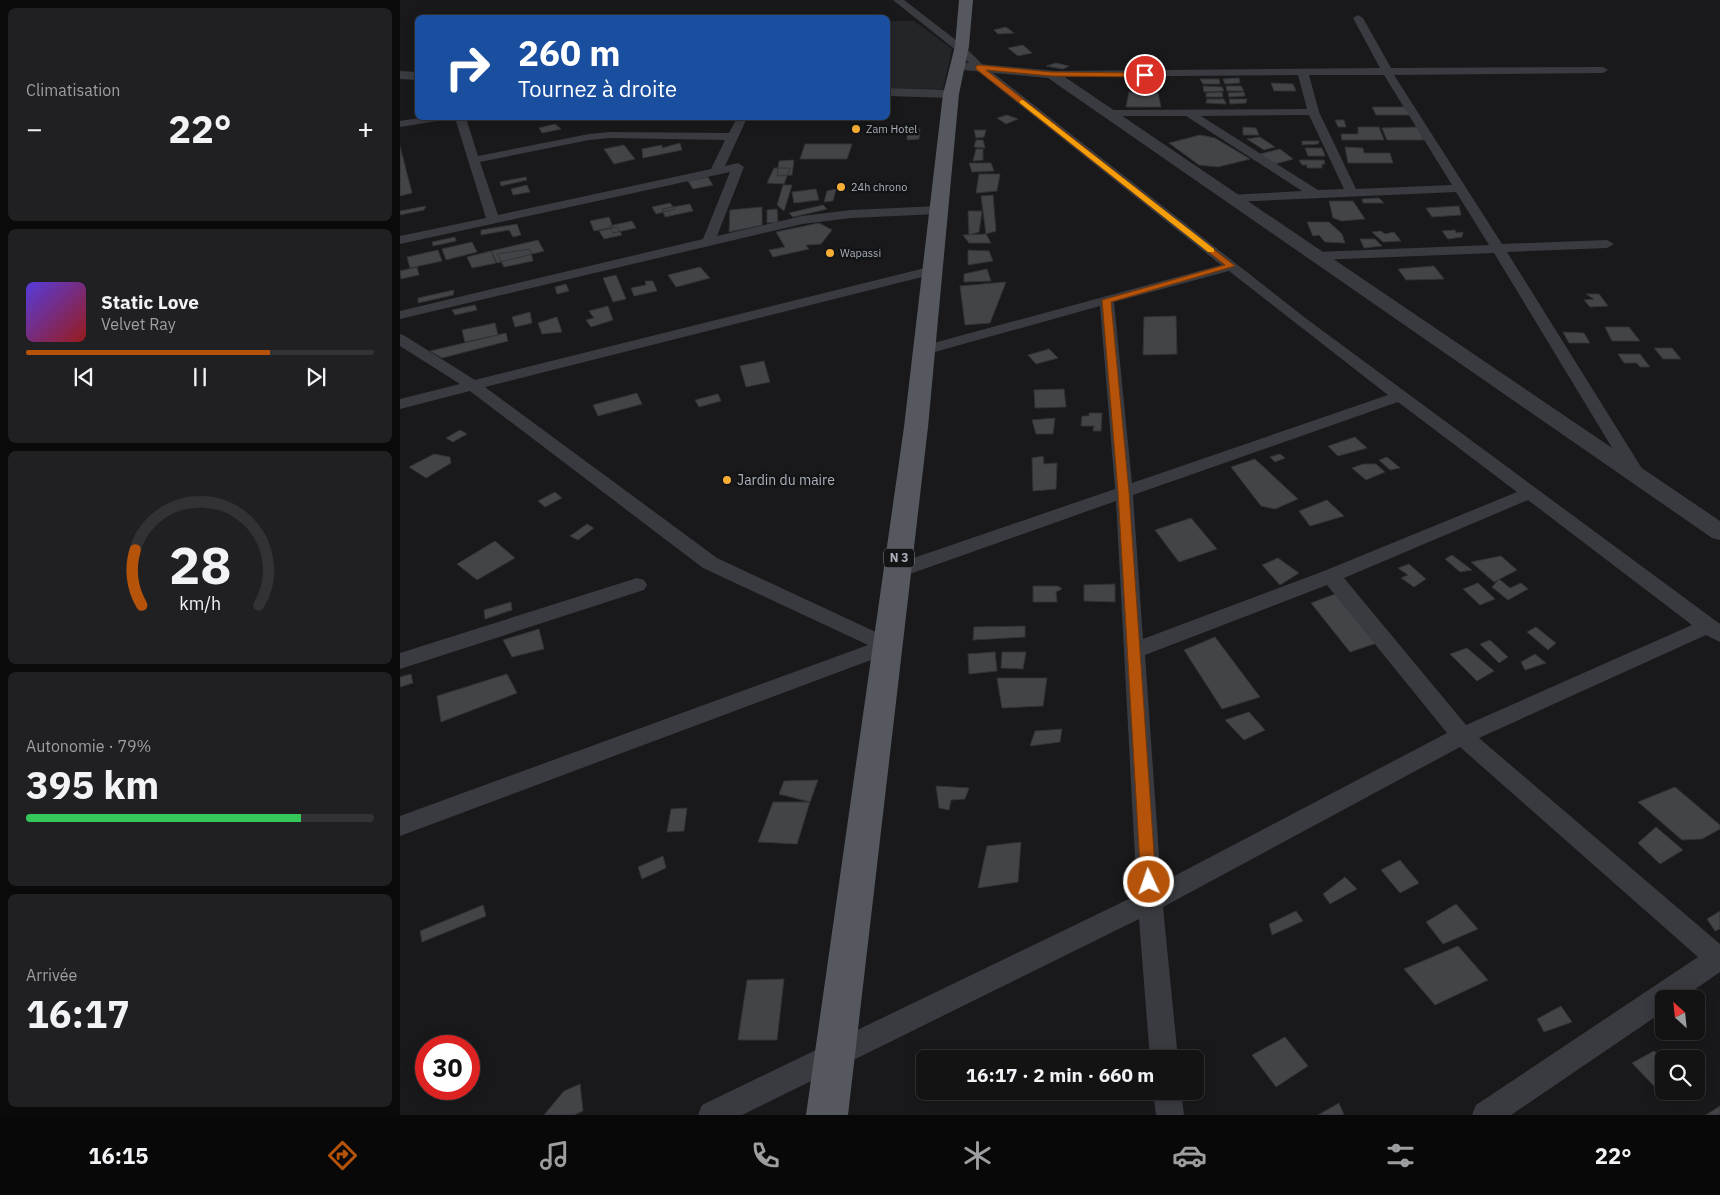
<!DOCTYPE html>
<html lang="fr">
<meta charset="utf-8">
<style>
body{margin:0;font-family:"IBM Plex Sans",sans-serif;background:#202022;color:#f1f3f6;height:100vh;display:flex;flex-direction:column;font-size:19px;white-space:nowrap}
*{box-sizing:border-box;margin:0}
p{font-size:16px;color:#9d9ea0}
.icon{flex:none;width:28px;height:28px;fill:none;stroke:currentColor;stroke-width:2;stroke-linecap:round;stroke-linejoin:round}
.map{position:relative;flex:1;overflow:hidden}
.details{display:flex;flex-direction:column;gap:8px;padding:8px;background:#0a0a0b;width:400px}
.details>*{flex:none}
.guide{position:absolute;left:15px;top:15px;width:475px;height:105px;border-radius:8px;box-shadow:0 2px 12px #0003,0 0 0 1px #323234;background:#1a4fa0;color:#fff;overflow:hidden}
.needle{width:32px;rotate:333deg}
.fabs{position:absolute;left:1255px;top:990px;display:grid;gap:10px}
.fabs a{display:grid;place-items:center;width:50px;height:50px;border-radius:8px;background:#131314;box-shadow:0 2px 12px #0003,0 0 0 1px #323234;font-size:25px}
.speed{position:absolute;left:15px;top:1035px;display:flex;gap:10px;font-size:25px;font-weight:700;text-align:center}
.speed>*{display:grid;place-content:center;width:65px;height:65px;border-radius:50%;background:#131314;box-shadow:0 2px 12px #0003,0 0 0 1px #323234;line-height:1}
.speed .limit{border:8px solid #d22;background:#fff;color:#111}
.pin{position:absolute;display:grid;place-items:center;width:42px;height:42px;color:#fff;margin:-21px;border:2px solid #fff;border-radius:50%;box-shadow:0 1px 5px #0007}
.me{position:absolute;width:55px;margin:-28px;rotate:357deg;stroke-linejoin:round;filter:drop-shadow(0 0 4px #0008)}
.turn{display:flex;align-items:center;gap:18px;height:105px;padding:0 20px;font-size:22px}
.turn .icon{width:65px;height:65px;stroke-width:2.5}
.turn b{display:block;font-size:35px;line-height:42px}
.big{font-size:38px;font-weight:700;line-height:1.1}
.details .card{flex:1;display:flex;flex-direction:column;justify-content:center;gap:8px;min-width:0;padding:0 18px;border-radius:8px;background:#202022}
.details .dial{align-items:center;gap:0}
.dial svg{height:130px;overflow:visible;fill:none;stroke:#323234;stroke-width:7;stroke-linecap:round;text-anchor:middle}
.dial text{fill:#f1f3f6;stroke:none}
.song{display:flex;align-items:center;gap:15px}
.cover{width:60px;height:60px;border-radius:8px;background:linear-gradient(135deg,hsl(250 70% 55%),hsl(0 70% 35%))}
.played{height:5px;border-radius:2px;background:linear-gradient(90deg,#b45309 70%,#323234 70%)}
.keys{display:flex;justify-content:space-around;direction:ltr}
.heat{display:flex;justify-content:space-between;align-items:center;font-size:28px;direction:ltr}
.charge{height:8px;border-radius:4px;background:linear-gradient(90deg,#34c759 79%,#323234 0)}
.trip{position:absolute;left:516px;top:1050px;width:288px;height:50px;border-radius:8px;background:#131314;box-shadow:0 2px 12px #0003,0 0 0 1px #323234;font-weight:700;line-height:50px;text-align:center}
.tab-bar{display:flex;height:80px;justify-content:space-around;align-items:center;background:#080808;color:#9d9ea0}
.tab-bar .icon{width:35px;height:35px}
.tab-bar .on{color:#b45309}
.tab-bar b{font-size:22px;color:#f1f3f6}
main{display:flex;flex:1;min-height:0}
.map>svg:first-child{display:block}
</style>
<main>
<section class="details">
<div class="card"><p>Climatisation</p>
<div class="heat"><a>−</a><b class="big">22°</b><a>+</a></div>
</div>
<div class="card">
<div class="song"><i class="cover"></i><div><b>Static Love</b><p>Velvet Ray</p></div></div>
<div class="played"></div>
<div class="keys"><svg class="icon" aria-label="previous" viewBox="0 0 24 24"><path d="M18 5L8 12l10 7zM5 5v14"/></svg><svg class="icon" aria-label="pause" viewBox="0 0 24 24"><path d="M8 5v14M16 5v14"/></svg><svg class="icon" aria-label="next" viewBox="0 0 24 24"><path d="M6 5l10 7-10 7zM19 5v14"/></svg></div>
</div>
<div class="card dial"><svg viewBox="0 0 100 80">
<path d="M14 69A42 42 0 1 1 86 69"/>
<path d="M14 69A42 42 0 0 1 10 35" stroke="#b45309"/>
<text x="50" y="56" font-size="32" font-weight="700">28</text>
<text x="50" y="72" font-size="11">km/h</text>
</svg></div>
<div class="card"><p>Autonomie · 79%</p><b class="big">395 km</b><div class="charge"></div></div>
<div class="card"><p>Arrivée</p><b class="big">16:17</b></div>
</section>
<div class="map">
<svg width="1320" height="1115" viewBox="0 0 1320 1115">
<rect width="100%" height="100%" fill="#19191b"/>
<path fill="#242528" d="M 488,21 L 514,21 L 552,49 L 543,89 L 488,88 Z"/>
<path fill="#424448" stroke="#323337" d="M 606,27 L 614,33 L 598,34 L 594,30 Z
M 623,45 L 632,53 L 618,56 L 608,48 Z
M 656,63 L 669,66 L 663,69 L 646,66 Z
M 839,78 L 840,83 L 825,84 L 823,79 Z
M 800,79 L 819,79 L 820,84 L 803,84 Z
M 871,83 L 893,84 L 896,91 L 874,91 Z
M 803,86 L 822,87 L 824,91 L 804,92 Z
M 826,86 L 841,86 L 844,91 L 827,91 Z
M 729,92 L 758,93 L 761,107 L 726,107 Z
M 822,92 L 823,97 L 806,97 L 806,93 Z
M 844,92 L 845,96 L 829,97 L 828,93 Z
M 807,99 L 824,99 L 826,104 L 806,103 Z
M 829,99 L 847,99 L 846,103 L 830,104 Z
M 972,107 L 1007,107 L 1013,115 L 976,115 Z
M 607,115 L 618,119 L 606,124 L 597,118 Z
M 935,120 L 944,120 L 946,127 L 938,127 Z
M 155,124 L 161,129 L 142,133 L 139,128 Z
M 843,127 L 856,128 L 859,135 L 843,135 Z
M 958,127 L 979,127 L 984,140 L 942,140 L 941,134 L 958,134 Z
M 1017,127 L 1024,140 L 987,140 L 982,128 Z
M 520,129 L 519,139 L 507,140 L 507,130 Z
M 574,130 L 586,130 L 584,137 L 576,138 Z
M 800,135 L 815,138 L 850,159 L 818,167 L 799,165 L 769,143 Z
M 860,137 L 875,147 L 864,150 L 847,139 Z
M 576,140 L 583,140 L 585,148 L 574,147 Z
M 902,141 L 919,141 L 918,144 L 902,145 Z
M 280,143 L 282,150 L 243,158 L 242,149 L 262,145 L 262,148 Z
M 405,144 L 452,144 L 447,159 L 400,159 Z
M 224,145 L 235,159 L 214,164 L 204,149 Z
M 0,146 L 12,193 L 0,196 Z
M 945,147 L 963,148 L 964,153 L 990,153 L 993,163 L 948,163 Z
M 905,148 L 922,148 L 925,156 L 908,156 Z
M 576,149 L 583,149 L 583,160 L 573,161 Z
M 880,149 L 893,159 L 875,164 L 860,154 Z
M 394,160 L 392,175 L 377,176 L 379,161 Z
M 899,160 L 924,160 L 925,164 L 922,164 L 922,168 L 907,168 L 907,165 L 902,165 Z
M 569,163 L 591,163 L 594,171 L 572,172 Z
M 374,168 L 390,168 L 384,184 L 367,183 Z
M 579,174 L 600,174 L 597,191 L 576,193 Z
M 126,177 L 127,180 L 101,186 L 100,182 Z
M 308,177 L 313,185 L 293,189 L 288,181 Z
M 127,185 L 130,192 L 113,195 L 111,189 Z
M 383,185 L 392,185 L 384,211 L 377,205 Z
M 416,189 L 419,200 L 394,203 L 392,192 Z
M 436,189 L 433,201 L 424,202 L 427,191 Z
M 593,195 L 596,231 L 586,234 L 581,196 Z
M 979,198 L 984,203 L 963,203 L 962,199 Z
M 929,201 L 953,201 L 965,219 L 942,221 L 933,218 Z
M 270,203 L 275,209 L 256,214 L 252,207 Z
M 290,204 L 293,211 L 265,217 L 262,209 Z
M 423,205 L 427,209 L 393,217 L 389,213 Z
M 26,206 L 24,210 L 0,215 L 0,211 Z
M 1059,206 L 1061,215 L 1032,217 L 1026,208 Z
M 362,207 L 362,225 L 329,232 L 330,210 Z
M 377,209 L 378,222 L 367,223 L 367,210 Z
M 568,211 L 582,211 L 579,232 L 569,235 Z
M 209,217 L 213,227 L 194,231 L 190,221 Z
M 232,221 L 236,228 L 213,233 L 209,226 Z
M 907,222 L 929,222 L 942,234 L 945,243 L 925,242 L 919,235 L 913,236 Z
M 419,223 L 432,230 L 421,244 L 406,245 L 409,249 L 373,257 L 369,250 L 385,247 L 376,232 Z
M 117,224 L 121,235 L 113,237 L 109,230 L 81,235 L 81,230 Z
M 217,227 L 222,235 L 204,239 L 199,231 Z
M 1055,230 L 1056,233 L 1063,232 L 1062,237 L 1048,239 L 1042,231 Z
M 981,231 L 985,234 L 994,232 L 1001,241 L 983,242 L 972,232 Z
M 586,234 L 591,243 L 569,243 L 563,235 Z
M 55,237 L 56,241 L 33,246 L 32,242 Z
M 960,239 L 975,239 L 982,246 L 964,248 Z
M 138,240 L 144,251 L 97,263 L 91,251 Z
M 72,242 L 77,252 L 46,260 L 42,249 Z
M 130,249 L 133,261 L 104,267 L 97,254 Z
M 38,250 L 42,261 L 10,268 L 7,257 Z
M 568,250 L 589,251 L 593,261 L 568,265 Z
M 91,251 L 96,263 L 72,268 L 67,257 Z
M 1034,266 L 1044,279 L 1006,280 L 998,269 Z
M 17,267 L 19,275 L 1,279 L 0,271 Z
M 300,267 L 310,278 L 276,287 L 268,275 Z
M 587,269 L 591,281 L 564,282 L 564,274 Z
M 216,275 L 226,299 L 213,302 L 203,278 Z
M 245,281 L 253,281 L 257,291 L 234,296 L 231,288 L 246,285 Z
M 606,282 L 590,323 L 565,325 L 560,286 Z
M 166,284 L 169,291 L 157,294 L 155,287 Z
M 54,290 L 53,295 L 18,303 L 18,298 Z
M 1186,294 L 1199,294 L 1208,306 L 1190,307 L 1184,300 L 1194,299 Z
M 75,305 L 77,310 L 55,315 L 52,310 Z
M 208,306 L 213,320 L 191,327 L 186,320 L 194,318 L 189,311 Z
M 130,312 L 132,323 L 115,327 L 112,317 Z
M 776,316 L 777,354 L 743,355 L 744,317 Z
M 157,317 L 162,332 L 142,334 L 138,323 Z
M 95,323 L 98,335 L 65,342 L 62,330 Z
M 1205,327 L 1229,327 L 1240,341 L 1212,341 Z
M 1163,332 L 1184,333 L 1190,343 L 1169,343 Z
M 106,333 L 108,341 L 42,358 L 30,351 Z
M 1254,348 L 1272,348 L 1281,359 L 1263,359 Z
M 649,349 L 658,358 L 636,364 L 628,355 Z
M 1218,354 L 1240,354 L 1250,367 L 1240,367 L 1237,363 L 1224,363 Z
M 364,361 L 370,382 L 346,387 L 340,366 Z
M 664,389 L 666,407 L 635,408 L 634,390 Z
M 237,393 L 242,404 L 198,416 L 193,405 Z
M 318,394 L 321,401 L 299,407 L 295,400 Z
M 689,413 L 702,413 L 701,431 L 693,431 L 694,426 L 681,426 L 682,416 L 689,416 Z
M 655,418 L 653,434 L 636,434 L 632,420 Z
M 60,430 L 67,434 L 53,442 L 46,438 Z
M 955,437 L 967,448 L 938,456 L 928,446 Z
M 34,454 L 50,457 L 51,463 L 26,478 L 9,467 Z
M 880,454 L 885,458 L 875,462 L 870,457 Z
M 643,456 L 644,464 L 657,463 L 656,489 L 633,491 L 632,458 Z
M 987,457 L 1000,468 L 990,470 L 979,460 Z
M 855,459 L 898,499 L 875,509 L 861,506 L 831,467 Z
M 963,464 L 976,464 L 985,472 L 966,480 L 952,468 Z
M 155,492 L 162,498 L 145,507 L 138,501 Z
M 927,500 L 944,516 L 910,526 L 899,511 Z
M 791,518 L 817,549 L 779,562 L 755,530 Z
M 187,524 L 194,528 L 178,540 L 170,536 Z
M 95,541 L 115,558 L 77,580 L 57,564 Z
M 1052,555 L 1072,570 L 1060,572 L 1045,559 Z
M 1101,556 L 1117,570 L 1094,582 L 1071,562 Z
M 878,558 L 899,573 L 880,585 L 862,565 Z
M 1009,564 L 1026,579 L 1014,587 L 1001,578 L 1008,575 L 998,568 Z
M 1099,579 L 1110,588 L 1121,583 L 1128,589 L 1108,600 L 1092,587 Z
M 1078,583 L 1095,599 L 1080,605 L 1063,589 Z
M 715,584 L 715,602 L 684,601 L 684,585 Z
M 633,586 L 658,586 L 662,589 L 656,592 L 657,602 L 633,602 Z
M 938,593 L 977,643 L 950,652 L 911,603 Z
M 111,602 L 112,610 L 85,619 L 84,610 Z
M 625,626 L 625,637 L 573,640 L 574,627 Z
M 1136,627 L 1156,643 L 1148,650 L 1127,632 Z
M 139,629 L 144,649 L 112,657 L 103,640 Z
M 815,637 L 860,697 L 822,709 L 784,650 Z
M 1090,640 L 1108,657 L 1099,663 L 1080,644 Z
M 1067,648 L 1094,671 L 1077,681 L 1050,654 Z
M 595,652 L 597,671 L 569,674 L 568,654 Z
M 602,652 L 626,652 L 623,669 L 601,668 Z
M 1135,654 L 1146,663 L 1125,670 L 1121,662 Z
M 11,674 L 13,683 L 0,687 L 0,677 Z
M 107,674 L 117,693 L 41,722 L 37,696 Z
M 597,678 L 647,678 L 643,706 L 602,708 Z
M 849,712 L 865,730 L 844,740 L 825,720 Z
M 662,729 L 660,742 L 630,746 L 635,731 Z
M 418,780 L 410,802 L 379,794 L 384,781 Z
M 536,786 L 569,788 L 565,799 L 551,800 L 549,810 L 539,808 Z
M 1275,787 L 1320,825 L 1320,829 L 1302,839 L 1282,840 L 1238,802 Z
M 373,802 L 410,802 L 397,844 L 358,842 Z
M 287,808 L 284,831 L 267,832 L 271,809 Z
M 1256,827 L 1283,850 L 1260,864 L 1238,843 Z
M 621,842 L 618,882 L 578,888 L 587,846 Z
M 263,856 L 266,868 L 242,879 L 238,867 Z
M 1000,860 L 1019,883 L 1000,893 L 981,870 Z
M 945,877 L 957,889 L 930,904 L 923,894 Z
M 1056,904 L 1078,929 L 1043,944 L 1026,922 Z
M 83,905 L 86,916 L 22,942 L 20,931 Z
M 896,911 L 903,921 L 872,935 L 869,924 Z
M 1320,911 L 1320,929 L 1315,931 L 1307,919 Z
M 1058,946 L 1088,980 L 1035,1005 L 1004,969 Z
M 384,979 L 377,1040 L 338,1040 L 347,980 Z
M 1161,1006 L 1172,1022 L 1144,1032 L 1137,1019 Z
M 885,1037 L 908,1066 L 876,1087 L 852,1055 Z
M 1254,1051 L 1264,1059 L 1264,1065 L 1260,1074 L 1262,1082 L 1254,1086 L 1232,1063 Z
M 180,1084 L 183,1111 L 174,1115 L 144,1115 L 164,1091 Z
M 939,1103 L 944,1115 L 918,1115 Z
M 1320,1106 L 1320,1115 L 1306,1115 Z"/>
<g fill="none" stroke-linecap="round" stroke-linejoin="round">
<path fill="#393b40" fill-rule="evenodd" d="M 493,0 L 504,0 L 565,47 L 583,65 L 908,320 L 1320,624 L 1320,642 L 1306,635 L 1079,738 L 1320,944 L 1320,972 L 1281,999 L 1264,999 L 1264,1011 L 1111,1115 L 1072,1115 L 1076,1105 L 1298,957 L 1060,747 L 763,907 L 778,1059 L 750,1059 L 739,919 L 342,1115 L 298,1115 L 302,1105 L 737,895 L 716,501 L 504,576 L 497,578 L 490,576 L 488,571 L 490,566 L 715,489 L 700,306 L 524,355 L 519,353 L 516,350 L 519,347 L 821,265 L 575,69 L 557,51 ZM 829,271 L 988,395 L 732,483 L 714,302 ZM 998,402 L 1117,492 L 924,571 L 743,639 L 733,495 ZM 1128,500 L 1292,625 L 1066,725 L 944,578 ZM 927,585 L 1047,733 L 761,883 L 745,655 Z
M 958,15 L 963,18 L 991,68 L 1203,67 L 1208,70 L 1203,73 L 994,75 L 1102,244 L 1207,240 L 1214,244 L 1207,248 L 1107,252 L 1246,475 L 1243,479 L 1237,481 L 1231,479 L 1094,253 L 917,260 L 910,256 L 917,252 L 1089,245 L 1056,192 L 833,202 L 829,201 L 827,198 L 829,195 L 902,191 L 786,116 L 707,116 L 701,113 L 707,110 L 907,109 L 898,75 L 651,77 L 646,74 L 651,71 L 980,68 L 953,18 ZM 909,75 L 984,75 L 1052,185 L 956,189 L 919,112 ZM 909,115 L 944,189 L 918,190 L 801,116 Z
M 19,118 L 43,118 L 37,121 L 0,127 L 0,121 Z
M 55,118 L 66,118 L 78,156 L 189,134 L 210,132 L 329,133 L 337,118 L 347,118 L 325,166 L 338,163 L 344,167 L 317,236 L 402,216 L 451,210 L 539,206 L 545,210 L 539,214 L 451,218 L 402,224 L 0,319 L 0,311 L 303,239 L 330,172 L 0,244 L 0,236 L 86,218 ZM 210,138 L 325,140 L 311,169 L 98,215 L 80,162 L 189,140 Z
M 533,266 L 540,270 L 538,273 L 85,387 L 317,558 L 495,641 L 498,646 L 495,651 L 0,836 L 0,816 L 468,645 L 303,568 L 70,391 L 0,409 L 0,399 L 60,384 L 0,346 L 0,334 L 5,336 L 75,380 Z
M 237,578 L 244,580 L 247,585 L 244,590 L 0,669 L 0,653 Z
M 753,1091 L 781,1091 L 784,1115 L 756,1115 Z"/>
<path fill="#393b40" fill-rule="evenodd" d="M 558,62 L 656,71 L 1320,521 L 1320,540 L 1312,538 L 648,78 L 553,69 L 551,66 L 553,63 Z
M 0,71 L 18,72 L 18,80 L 0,79 Z
M 488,88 L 551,90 L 558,94 L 551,98 L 488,96 Z"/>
<path fill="#55585f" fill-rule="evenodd" d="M 559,0 L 573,0 L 569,46 L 559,94 L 528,427 L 448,1115 L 406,1115 L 504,427 L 543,94 L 555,46 Z"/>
</g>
<path fill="#b45309" stroke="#753606" d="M 579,65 L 651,72 L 747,73 L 748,75 L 745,77 L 651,76 L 586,70 L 835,266 L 711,302 L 729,492 L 756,882 L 754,887 L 749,889 L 744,887 L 741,882 L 718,492 L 702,300 L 825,265 L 576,69 L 576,66 Z"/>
<path fill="#f59e0b" d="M 623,100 L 814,249 L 814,252 L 808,252 L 620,103 L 620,101 Z"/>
<g fill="#f6ae35" stroke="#131416" stroke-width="2">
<circle cx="456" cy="129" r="5"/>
<circle cx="441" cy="187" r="5"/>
<circle cx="430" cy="253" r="5"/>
<circle cx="327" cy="480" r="5"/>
</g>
<g text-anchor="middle" stroke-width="5" stroke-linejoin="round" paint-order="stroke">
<g font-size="11" fill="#abb0bb" stroke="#131416" text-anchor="start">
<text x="466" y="133">Zam Hotel</text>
<text x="451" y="191">24h chrono</text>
<text x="440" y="257">Wapassi</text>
</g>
<rect fill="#131416" stroke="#7d818a" stroke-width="1" x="484" y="548.5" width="30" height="19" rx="4"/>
<g font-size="12" font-weight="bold" fill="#abb0bb">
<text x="499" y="562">N 3</text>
</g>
<g font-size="14" fill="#abb0bb" stroke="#131416" text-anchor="start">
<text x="337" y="485">Jardin du maire</text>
</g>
</g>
</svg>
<div class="fabs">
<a><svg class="needle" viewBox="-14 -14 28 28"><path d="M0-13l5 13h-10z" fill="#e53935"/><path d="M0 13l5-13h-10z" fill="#9d9ea0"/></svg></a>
<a><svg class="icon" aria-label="search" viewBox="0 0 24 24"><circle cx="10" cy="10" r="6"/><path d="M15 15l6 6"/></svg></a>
</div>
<div class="speed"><div class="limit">30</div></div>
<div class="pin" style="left:745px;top:75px;background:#d93025"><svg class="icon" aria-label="arrive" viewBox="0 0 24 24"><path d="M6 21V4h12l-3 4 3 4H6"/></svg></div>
<svg class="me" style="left:749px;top:882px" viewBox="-20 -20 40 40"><circle r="17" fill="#b45309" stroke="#fff" stroke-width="3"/><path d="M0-11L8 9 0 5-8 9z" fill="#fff"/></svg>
<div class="trip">16:17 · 2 min · 660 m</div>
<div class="guide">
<div class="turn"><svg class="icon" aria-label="right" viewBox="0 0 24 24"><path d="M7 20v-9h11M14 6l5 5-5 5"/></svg><div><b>260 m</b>Tournez à droite</div></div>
</div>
</div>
</main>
<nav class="tab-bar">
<b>16:15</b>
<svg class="icon on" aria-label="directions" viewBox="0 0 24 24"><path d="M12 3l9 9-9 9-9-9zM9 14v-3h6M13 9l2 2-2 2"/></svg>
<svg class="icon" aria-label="music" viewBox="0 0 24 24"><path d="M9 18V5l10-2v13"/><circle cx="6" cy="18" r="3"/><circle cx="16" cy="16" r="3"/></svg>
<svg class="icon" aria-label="phone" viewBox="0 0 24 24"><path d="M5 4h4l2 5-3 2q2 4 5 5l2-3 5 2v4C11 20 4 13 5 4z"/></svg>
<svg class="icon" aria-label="climate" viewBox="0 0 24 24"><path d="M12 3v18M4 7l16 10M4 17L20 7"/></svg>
<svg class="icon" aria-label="car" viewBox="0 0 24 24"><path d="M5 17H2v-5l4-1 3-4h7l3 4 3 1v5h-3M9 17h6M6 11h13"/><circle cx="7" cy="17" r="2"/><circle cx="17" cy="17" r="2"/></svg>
<svg class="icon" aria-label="filters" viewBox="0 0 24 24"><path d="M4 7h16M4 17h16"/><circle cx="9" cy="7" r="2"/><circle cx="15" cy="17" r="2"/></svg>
<b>22°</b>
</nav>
